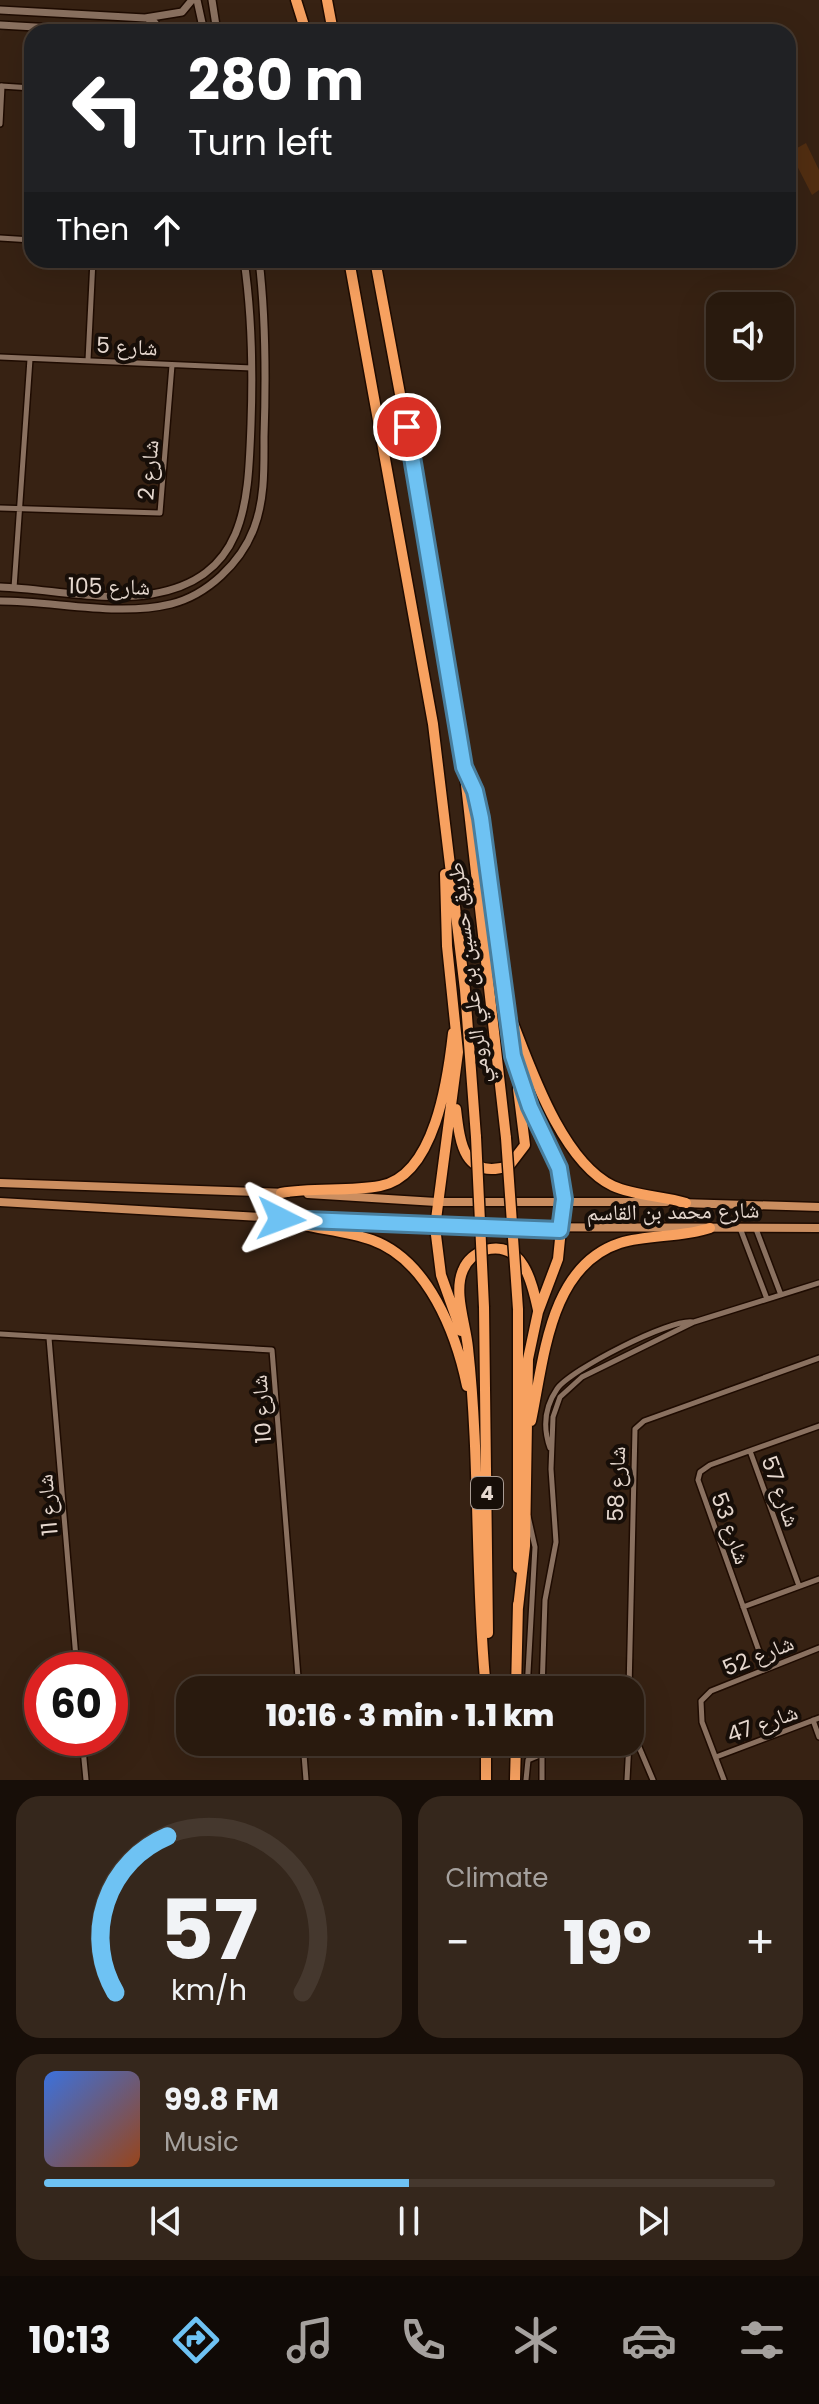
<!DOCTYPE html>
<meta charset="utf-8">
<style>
body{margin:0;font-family:Poppins,"Noto Naskh Arabic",sans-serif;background:#35271c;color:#f1f3f6;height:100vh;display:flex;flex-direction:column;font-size:30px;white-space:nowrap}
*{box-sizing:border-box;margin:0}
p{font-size:26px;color:#a5a19e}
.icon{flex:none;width:44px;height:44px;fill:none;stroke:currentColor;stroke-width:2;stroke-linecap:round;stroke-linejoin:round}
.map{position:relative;height:1780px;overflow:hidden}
.panel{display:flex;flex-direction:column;gap:16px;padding:16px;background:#170e08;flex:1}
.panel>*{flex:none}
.hud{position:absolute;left:24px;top:24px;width:772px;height:244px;border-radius:24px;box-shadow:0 8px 32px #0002,0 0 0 2px #45382e;background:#202124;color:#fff;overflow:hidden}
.fabs{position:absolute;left:706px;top:292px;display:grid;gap:16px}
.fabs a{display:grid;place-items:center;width:88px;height:88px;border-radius:16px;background:#291a0e;box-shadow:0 8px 32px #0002,0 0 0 2px #45382e;font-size:40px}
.speed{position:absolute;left:24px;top:1652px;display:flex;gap:16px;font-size:40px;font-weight:700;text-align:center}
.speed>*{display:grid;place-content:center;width:104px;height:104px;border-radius:50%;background:#291a0e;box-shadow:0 8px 32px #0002,0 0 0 2px #45382e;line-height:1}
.speed .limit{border:12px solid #d22;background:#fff;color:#111}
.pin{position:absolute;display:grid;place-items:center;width:68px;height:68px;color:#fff;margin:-34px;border:4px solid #fff;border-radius:50%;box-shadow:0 2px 8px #0007}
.me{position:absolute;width:88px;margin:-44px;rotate:93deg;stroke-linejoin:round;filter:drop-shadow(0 0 6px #0008)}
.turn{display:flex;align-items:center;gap:28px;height:168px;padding:0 32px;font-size:36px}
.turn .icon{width:104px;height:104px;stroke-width:2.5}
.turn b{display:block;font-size:56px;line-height:68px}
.then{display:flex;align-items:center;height:76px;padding:0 32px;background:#0003;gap:16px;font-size:30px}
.big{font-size:60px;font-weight:800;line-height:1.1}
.panel .widget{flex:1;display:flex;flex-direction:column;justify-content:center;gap:12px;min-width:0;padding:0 28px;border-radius:24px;background:#35271c}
.panel .dial{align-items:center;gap:0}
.dial svg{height:208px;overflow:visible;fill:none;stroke:#45382e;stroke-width:7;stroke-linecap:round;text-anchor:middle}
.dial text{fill:#f1f3f6;stroke:none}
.song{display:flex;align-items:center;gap:24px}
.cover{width:96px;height:96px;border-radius:12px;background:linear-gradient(135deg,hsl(220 70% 55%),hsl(20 70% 35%))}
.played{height:8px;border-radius:4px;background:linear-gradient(90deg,#6ec2f3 50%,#45382e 50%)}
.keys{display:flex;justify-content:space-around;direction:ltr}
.heat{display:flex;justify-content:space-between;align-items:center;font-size:44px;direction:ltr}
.panel .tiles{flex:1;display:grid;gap:16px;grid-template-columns:1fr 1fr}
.widget:last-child{grid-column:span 2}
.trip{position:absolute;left:176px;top:1676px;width:468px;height:80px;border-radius:24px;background:#291a0e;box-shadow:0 8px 32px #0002,0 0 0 2px #45382e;font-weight:800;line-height:80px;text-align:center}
.dock{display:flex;height:128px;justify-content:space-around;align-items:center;background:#100a06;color:#a5a19e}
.dock .icon{width:56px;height:56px}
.dock .active{color:#6ec2f3}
.dock b{font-size:36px;color:#f1f3f6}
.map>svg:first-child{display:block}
</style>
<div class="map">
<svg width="819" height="1780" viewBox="0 0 819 1780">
<rect width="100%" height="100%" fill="#372213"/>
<path fill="#522e11" d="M 806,143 L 819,170 L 819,190 L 812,195 L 790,152 Z"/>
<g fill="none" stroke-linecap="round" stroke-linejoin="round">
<g stroke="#1e0b01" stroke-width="8">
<path id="street" d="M 1,86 L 32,88
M 0,124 L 2,86
M 0,238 L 32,240
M 0,357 L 252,368
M 88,360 L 93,260
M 0,508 L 160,513 L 172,365
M 14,588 L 30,359
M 740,1228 L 767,1299
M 756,1229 L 781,1295
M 0,1334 L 272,1350 L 299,1690
M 49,1338 L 77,1670
M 550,1448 C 543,1428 544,1408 557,1389 C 570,1370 671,1318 693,1322
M 750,1451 L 799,1586
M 743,1607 L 819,1579
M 765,1668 L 698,1480 L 700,1472 L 710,1465 L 819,1426
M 527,1690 L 535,1547 L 528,1516
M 542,1690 L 545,1600 L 556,1542 L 551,1469 L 553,1417 L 560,1397 L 582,1377 L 694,1322 L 819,1283
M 629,1690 L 635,1429 L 644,1421 L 819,1358
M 813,1720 L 819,1737
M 82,1738 L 86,1780
M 630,1741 L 639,1747 L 653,1780
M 303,1742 L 306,1780
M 542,1742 L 542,1780
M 716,1757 L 819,1718
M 526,1780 L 528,1760 L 542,1754
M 627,1780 L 629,1742
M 724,1780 L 702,1722 L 701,1701 L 711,1691 L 819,1648"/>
</g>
<g stroke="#1e0b01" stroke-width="10">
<path id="secondary" d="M 197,0 L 204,32
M 212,0 L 217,32
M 0,10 L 145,18 L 182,12 L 192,0
M 147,18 L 155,23 L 150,32
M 0,25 L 123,32
M 0,587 C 49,589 104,602 152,594 C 247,578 248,502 251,424 C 253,369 252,315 244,260
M 0,601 C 55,601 117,617 171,604 C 207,595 241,563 254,528 C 265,499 264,468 264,437 C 266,378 266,319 259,260"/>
</g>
<g stroke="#1e0b01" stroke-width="11">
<path id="primary" d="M 0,1183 L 287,1193
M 308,1194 L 436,1202 L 666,1202
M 0,1202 L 435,1227 L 819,1228
M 680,1203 L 819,1207"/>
</g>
<g stroke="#1e0b01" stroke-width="13">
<path id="highway" d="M 296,0 L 306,32
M 327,0 L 333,32
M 349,260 L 433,724 L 465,990 L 476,1137
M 375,260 L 417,485 L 464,767 L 506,1138
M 467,772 L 481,818 L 513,1056 L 530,1107 L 559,1168 L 564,1199 L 558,1259 L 538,1312 L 528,1359 L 525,1546 L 518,1608
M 445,874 L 447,946 L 458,1052 L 435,1227 L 441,1275 L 461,1331
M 513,1023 C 532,1072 563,1162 613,1186 C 635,1196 663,1196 686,1203
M 456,1109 C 460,1144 464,1180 509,1166 L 525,1145 L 518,1089
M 281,1193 C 314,1187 347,1192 380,1186 C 435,1176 448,1078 453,1033
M 281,1219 C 311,1229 343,1230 372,1240 C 428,1260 456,1333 467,1386
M 484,1307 L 488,1633
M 518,1309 L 518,1568
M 531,1421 C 544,1360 549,1266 620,1243 C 649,1234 680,1238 710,1228
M 485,1679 C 475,1569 480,1458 468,1348 C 466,1325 453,1292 463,1270 C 467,1260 476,1253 485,1250 C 523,1240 532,1282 538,1310
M 516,1690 L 518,1604
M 486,1742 L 486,1780
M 515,1780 L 516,1742"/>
</g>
<use href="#street" stroke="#8a7160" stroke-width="5"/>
<use href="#secondary" stroke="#8a7160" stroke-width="7"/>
<use href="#primary" stroke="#cb8e60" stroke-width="8"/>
<use href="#highway" stroke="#f7a160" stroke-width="10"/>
<g stroke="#1e0b01" stroke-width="13" stroke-linecap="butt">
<path id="highway-bridge" d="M 476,1137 L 484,1307
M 506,1138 L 518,1309"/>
</g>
<use href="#highway-bridge" stroke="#f7a160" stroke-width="10"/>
</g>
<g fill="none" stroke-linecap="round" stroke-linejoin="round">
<g stroke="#487e9e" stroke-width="20">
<path id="route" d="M 281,1219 L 560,1230 L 564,1199 L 559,1168 L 530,1107 L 513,1056 L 481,818 L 475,791 L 464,767 L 407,427"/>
</g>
<use href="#route" stroke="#6ec2f3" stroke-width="14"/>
</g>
<g text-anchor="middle" stroke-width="8" stroke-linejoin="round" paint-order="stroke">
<rect fill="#170e08" stroke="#a89b93" stroke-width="2" x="471" y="1477" width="32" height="32" rx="6"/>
<g font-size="20" font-weight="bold" fill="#e6d8cf">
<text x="487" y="1500">4</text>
</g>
<g font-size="22" fill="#e6d8cf" stroke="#170e08">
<text transform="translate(127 346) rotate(3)" y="8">شارع 5</text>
<text transform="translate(148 470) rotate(-85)" y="8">شارع 2</text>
<text transform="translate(109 586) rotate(1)" y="8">شارع 105</text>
<text transform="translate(468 973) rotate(-97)" y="8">طريق حسين بن علي الرومي</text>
<text transform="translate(673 1211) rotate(-1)" y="8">شارع محمد بن القاسم</text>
<text transform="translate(261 1409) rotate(-94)" y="8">شارع 10</text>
<text transform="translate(616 1484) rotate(-88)" y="8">شارع 58</text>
<text transform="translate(781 1491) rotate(70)" y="8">شارع 57</text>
<text transform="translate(47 1505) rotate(-95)" y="8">شارع 11</text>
<text transform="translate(731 1528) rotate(70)" y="8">شارع 53</text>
<text transform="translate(758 1655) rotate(-22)" y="8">شارع 52</text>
<text transform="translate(762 1723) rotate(-20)" y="8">شارع 47</text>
</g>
</g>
</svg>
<div class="fabs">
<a><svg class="icon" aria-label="sound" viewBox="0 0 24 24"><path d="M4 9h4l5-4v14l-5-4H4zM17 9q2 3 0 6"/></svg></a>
</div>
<div class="speed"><div class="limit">60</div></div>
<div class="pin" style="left:407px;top:427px;background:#d93025"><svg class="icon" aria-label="arrive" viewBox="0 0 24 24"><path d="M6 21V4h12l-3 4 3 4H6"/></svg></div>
<svg class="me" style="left:281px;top:1219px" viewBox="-20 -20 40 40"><path d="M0-17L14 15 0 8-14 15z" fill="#6ec2f3" stroke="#fff" stroke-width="4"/></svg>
<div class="trip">10:16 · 3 min · 1.1 km</div>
<div class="hud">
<div class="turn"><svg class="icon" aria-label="left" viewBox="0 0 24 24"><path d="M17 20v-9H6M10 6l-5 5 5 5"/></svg><div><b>280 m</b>Turn left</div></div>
<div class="then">Then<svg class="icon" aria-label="ahead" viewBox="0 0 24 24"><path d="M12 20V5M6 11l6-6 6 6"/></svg></div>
</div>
</div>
<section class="panel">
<div class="tiles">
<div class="widget dial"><svg viewBox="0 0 100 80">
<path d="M14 69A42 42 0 1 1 86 69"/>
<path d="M14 69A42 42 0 0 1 34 9" stroke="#6ec2f3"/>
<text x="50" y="56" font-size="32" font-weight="700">57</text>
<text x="50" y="72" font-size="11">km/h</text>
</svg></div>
<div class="widget"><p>Climate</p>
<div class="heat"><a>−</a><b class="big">19°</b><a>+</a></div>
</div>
<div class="widget">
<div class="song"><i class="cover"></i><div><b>99.8 FM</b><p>Music</p></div></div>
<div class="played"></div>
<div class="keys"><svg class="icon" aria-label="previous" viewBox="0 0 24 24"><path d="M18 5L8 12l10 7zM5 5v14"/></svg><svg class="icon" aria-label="pause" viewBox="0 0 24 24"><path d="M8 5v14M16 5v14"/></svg><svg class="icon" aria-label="next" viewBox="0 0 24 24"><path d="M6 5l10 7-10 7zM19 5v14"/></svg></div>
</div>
</div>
</section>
<nav class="dock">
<b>10:13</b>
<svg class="icon active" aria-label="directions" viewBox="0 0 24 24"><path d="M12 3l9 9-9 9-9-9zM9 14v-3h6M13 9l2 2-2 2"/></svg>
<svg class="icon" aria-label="music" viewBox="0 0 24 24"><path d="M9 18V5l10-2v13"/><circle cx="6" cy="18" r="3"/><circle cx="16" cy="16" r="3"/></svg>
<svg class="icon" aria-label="phone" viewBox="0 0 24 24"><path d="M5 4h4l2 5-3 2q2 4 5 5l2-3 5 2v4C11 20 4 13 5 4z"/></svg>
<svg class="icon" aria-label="climate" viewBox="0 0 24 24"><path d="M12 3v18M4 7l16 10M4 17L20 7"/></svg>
<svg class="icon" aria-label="car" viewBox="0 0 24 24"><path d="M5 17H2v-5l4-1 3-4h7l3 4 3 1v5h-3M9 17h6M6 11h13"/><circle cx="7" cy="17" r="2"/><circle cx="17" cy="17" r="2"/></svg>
<svg class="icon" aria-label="filters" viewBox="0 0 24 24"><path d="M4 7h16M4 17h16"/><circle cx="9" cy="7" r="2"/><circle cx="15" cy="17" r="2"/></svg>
</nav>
